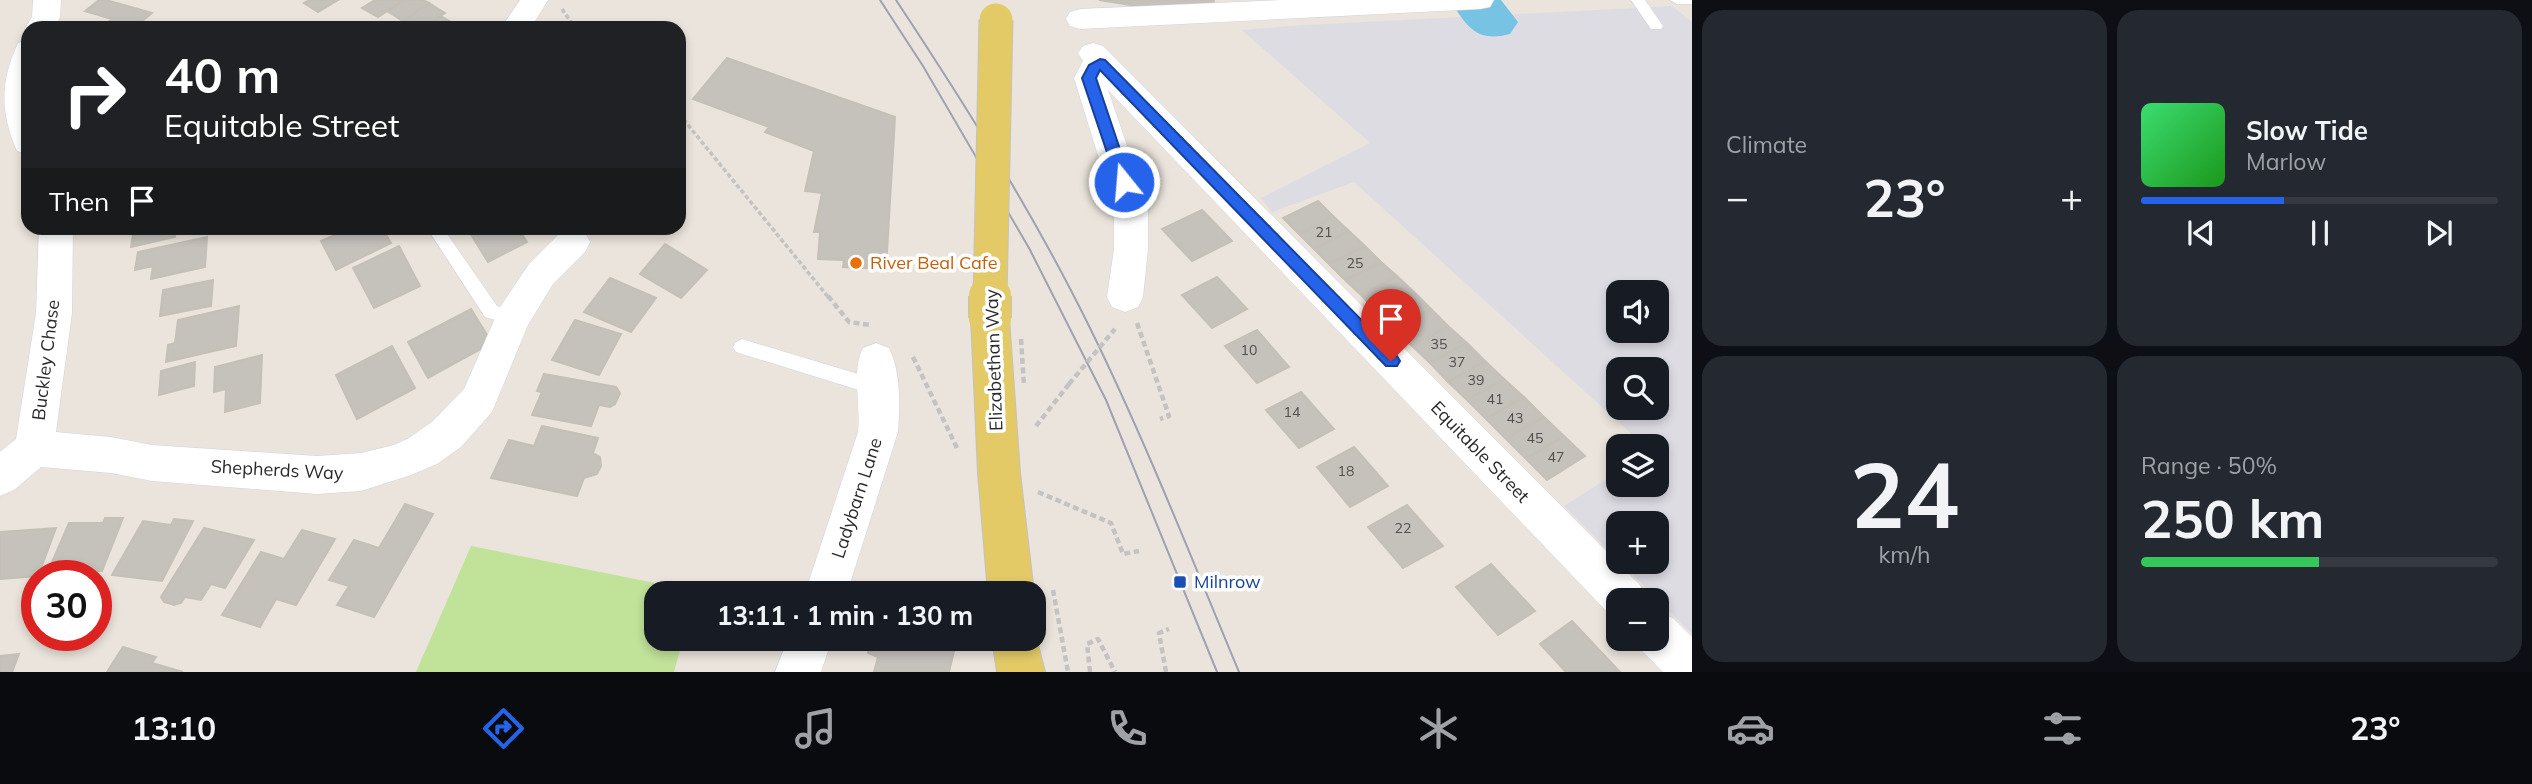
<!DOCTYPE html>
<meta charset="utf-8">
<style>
body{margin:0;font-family:Mulish,sans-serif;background:#242831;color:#f1f3f6;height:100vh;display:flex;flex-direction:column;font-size:26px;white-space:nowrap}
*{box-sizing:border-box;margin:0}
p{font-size:23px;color:#9ea1a6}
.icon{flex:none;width:38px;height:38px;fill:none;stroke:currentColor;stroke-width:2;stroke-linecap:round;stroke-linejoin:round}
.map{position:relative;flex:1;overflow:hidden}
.details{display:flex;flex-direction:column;gap:10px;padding:10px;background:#0d0f14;width:840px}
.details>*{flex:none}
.top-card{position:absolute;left:21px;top:21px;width:665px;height:214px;border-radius:21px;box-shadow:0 4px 10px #0003;background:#202124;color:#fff;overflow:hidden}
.controls{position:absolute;left:1606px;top:280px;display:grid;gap:14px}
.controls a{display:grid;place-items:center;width:63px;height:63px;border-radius:14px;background:#171b24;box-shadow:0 4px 10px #0003;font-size:35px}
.speed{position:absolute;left:21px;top:560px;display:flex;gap:14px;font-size:35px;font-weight:700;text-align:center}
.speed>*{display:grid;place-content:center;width:91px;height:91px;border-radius:50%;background:#171b24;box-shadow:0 4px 10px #0003;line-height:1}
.speed .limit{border:10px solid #d22;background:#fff;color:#111}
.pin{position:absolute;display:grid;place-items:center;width:60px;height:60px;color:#fff;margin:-72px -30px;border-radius:50% 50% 50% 0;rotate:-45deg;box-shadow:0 0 7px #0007}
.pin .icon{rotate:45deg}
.me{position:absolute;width:77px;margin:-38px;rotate:343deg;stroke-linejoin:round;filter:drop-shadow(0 0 5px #0008)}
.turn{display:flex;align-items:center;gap:24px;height:147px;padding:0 28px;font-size:32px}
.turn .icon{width:91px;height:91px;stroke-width:2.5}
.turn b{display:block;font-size:49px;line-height:60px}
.then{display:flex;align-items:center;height:66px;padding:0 28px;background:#0003;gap:14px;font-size:26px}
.big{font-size:52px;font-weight:700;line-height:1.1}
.details .card{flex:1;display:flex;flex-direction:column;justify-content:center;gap:10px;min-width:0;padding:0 24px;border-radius:21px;background:#242831}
.details .dial{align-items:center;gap:0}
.dial b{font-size:91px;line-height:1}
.song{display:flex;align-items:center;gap:21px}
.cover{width:84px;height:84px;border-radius:10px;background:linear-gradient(135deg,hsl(140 70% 55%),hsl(120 70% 35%))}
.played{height:7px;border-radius:4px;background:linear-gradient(90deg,#2563eb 40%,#363941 40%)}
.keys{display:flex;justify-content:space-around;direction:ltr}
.heat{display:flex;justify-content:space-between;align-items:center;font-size:38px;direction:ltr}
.charge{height:10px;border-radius:5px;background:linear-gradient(90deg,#34c759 50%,#363941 0)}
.details .tiles{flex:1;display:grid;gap:10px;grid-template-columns:repeat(2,1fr)}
.trip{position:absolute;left:644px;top:581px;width:402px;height:70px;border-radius:21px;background:#171b24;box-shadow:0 4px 10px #0003;font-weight:700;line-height:70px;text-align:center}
.tabs{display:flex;height:112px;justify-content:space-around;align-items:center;background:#090b0e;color:#9ea1a6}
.tabs .icon{width:49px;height:49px}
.tabs .current{color:#2563eb}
.tabs b{font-size:32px;color:#f1f3f6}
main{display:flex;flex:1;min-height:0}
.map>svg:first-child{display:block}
</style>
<main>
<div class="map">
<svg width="1692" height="672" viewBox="0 0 1692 672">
<rect width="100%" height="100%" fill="#eae4dc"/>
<path fill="#dedce3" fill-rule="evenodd" d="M 1672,6 L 1692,22 L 1692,634 L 1620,562 L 1657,562 L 1657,523 L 1619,523 L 1619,561 L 1564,506 L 1619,471 L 1619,485 L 1657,485 L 1657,446 L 1645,446 L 1354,182 L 1272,212 L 1261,198 L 1370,143 L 1242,30 L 1288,26 ZM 1619,292 L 1657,292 L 1657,331 L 1619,331 ZM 1619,369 L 1657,369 L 1657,408 L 1619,408 Z"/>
<path fill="#c1e299" d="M 471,546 L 695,591 L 656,593 L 656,639 L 683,639 L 674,672 L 416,672 Z"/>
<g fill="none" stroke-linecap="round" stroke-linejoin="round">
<path fill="#77c3e3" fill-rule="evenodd" d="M 1450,0 L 1501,0 L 1518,22 L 1510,34 C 1477,43 1467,27 1450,0 Z"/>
</g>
<path fill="#c5c1bb" stroke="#c5c0b6" stroke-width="2" d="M 99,0 L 106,0 L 152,13 L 134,28 L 101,28 L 112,19 L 85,11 Z
M 309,0 L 338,0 L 318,12 L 304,3 Z
M 375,0 L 404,0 L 378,17 L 362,8 Z
M 404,0 L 423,0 L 429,3 L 403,21 L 387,11 Z
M 1099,0 L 1214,0 L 1213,6 L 1137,9 L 1137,6 Z
M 429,3 L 445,13 L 422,28 L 415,28 L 403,21 Z
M 441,16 L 456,25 L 451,28 L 422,28 Z
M 727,58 L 895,117 L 886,269 L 843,267 L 844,260 L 818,259 L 820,232 L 814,232 L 822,193 L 805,191 L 814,151 L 765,132 L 769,127 L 693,99 Z
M 1318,201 L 1334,217 L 1299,234 L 1283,218 Z
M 1202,210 L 1232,241 L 1192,261 L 1162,229 Z
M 1334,217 L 1349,231 L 1314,249 L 1299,234 Z
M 134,228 L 176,228 L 175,237 L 131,247 Z
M 351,228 L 382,228 L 391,243 L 336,270 L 321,241 Z
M 481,228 L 518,228 L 527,242 L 488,262 L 470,233 Z
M 1349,231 L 1365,246 L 1329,264 L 1314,249 Z
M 207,237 L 205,267 L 151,279 L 153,266 L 135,270 L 138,252 Z
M 665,244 L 707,270 L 681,298 L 640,274 Z
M 399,246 L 420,286 L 374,308 L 353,268 Z
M 1365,246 L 1381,262 L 1345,280 L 1329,264 Z
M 1381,262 L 1397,276 L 1361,295 L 1345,280 Z
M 1397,276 L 1414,292 L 1377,312 L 1361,295 Z
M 1217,277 L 1247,309 L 1212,328 L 1182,295 Z
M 610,278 L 656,298 L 631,332 L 584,312 Z
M 213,280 L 211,306 L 160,316 L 163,290 Z
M 1414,292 L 1431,309 L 1394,329 L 1377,312 Z
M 239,306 L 236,346 L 166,362 L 168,345 L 175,343 L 178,320 Z
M 471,309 L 492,343 L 428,378 L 408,342 Z
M 1431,309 L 1448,326 L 1412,346 L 1394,329 Z
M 575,320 L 621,334 L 599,375 L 552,360 Z
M 1448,326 L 1467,343 L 1430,363 L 1412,346 Z
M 1257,330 L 1289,367 L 1257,383 L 1225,346 Z
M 1467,343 L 1485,361 L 1448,382 L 1430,363 Z
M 392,346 L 415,388 L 357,419 L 336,375 Z
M 262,355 L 260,403 L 225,412 L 226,389 L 214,392 L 215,367 Z
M 1485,361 L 1504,379 L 1467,400 L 1448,382 Z
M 195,362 L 194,386 L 159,395 L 161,371 Z
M 544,374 L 616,387 L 620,393 L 615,404 L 610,407 L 599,405 L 591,426 L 532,415 L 542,392 L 537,391 Z
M 1504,379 L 1524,397 L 1486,419 L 1467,400 Z
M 1301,392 L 1334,429 L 1299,448 L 1266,410 Z
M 1524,397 L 1544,417 L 1506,439 L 1486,419 Z
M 1544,417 L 1564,436 L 1526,459 L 1506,439 Z
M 542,426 L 598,438 L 593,453 L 600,457 L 601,466 L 597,474 L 584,478 L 577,496 L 491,478 L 509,440 L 534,446 Z
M 1564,436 L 1585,456 L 1547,480 L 1526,459 Z
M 1354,447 L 1388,486 L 1350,507 L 1317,467 Z
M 405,504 L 433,514 L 374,617 L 337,605 L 349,586 L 329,580 L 354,540 L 379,548 Z
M 1407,505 L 1443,546 L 1403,568 L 1368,527 Z
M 105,518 L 123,518 L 102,571 L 77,571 L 75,576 L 46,576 L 69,523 L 103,523 Z
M 174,519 L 193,521 L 162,581 L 112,575 L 143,521 L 171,525 Z
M 56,528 L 38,576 L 0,579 L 0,532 Z
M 204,528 L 254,540 L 225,588 L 211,584 L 201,600 L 185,597 L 181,603 L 174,605 L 164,602 L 161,597 Z
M 302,530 L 335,539 L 296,605 L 276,599 L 260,627 L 222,615 L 261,552 L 284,559 Z
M 1491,564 L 1535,611 L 1498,635 L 1456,587 Z
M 902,585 L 928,593 L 900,593 Z
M 1572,621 L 1620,672 L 1566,672 L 1540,644 Z
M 862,639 L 957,639 L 949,672 L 874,672 L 878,657 L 868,653 L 870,646 L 860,643 Z
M 123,647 L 156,657 L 152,663 L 183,672 L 107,672 Z
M 19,654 L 12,672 L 0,672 L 0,656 Z"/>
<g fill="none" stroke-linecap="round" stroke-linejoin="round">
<g stroke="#d1d3e0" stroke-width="1">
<path id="service" d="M 1631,0 L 1645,0 L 1663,26 L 1661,29 L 1651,29 Z
M 1670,0 L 1692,0 L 1692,4 L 1677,4 Z
M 427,228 L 443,228 L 497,306 L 519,313 L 522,318 L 519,323 L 513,325 L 485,317 Z
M 742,339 L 878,380 L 884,382 L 887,388 L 884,394 L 878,396 L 736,352 L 733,347 L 736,342 Z"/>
</g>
<g stroke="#d1d3e0" stroke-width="1">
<path id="minor" d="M 33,0 L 61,0 L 60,17 L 55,28 L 28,28 L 28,32 L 25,28 L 32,17 Z
M 520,0 L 548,0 L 531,28 L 501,28 Z
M 1282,0 L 1494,0 L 1490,7 L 1480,9 L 1080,29 L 1070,26 L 1066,19 L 1070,12 L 1080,9 Z
M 28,40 L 28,155 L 17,151 C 0,112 0,82 18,43 Z
M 1093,43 L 1103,46 L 1640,585 L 1647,600 L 1619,600 L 1619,619 L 1610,615 L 1108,90 L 1148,207 L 1148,249 L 1143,297 L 1138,307 L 1125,312 L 1112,307 L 1107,297 L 1114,249 L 1114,207 L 1074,78 L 1083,61 L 1078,53 L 1083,46 Z
M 39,228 L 73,228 L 72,313 L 56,432 L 111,437 L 152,445 L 317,456 L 361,453 L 394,445 L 409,438 L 433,421 L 464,389 L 500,307 L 529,264 L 561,232 L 573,228 L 585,232 L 590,242 L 585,252 L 553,284 L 528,325 L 492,412 L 461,447 L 437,464 L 411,475 L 361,491 L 317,494 L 152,481 L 111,473 L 41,467 L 14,490 L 0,496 L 0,452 L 16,439 L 36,313 Z
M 876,343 L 889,348 C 901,372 900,405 898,432 L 847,593 L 805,593 L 858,432 C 861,405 851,371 863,348 Z
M 1657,612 L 1673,618 L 1692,637 L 1692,672 L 1663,672 L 1641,650 L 1637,639 L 1657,639 Z
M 788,639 L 832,639 L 821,672 L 775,672 Z"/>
</g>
<g stroke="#c3c3c3" stroke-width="2">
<path id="primary" d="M 990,302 L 1003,307 L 1009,318 L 1020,473 L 1034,593 L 988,593 L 978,473 L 971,318 L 977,307 Z
M 1034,629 L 1045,672 L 997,672 L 992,639 L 1034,639 Z"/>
</g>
<path stroke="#c3c3c3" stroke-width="3.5" stroke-dasharray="4.5 2.5" stroke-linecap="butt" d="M 562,9 L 575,28
M 679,114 L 829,298"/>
<path stroke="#c3c3c3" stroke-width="4.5" stroke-dasharray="6 3.5" stroke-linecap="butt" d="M 828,296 L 849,322 L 870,325
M 1137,323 L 1169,416 L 1160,419
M 913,357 L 958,450
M 1036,426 L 1069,384
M 1038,492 L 1111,523 L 1123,554 L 1139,551
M 1053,590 L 1068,672
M 1090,672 L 1087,644 L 1098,639 L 1115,672
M 1166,672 L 1159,633 L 1169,629"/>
<use href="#service" fill="#fff" fill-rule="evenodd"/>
<use href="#minor" fill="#fff" fill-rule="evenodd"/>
<use href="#primary" fill="#e3ca67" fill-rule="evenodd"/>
<path stroke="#9fa1b1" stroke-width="2" d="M 880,0 L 923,66 L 1029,248 L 1106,400 L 1217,672
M 896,0 C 966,106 1034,214 1090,328 C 1145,440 1191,557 1239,672"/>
<g stroke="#c3c3c3" stroke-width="35" stroke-linecap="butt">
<path id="primary-bridge-far1" d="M 990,298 L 996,20"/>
</g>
<g stroke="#c3c3c3" stroke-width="44" stroke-linecap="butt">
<path id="primary-bridge" d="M 990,318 L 990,296"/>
</g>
<path stroke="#c3c3c3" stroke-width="4.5" stroke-dasharray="6 3.5" stroke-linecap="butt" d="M 1021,339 L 1024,386
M 1069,384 L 1115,329"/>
<use href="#primary-bridge-far1" stroke="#e3ca67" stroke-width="33"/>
<use href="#primary-bridge" stroke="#e3ca67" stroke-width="42"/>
</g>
<path fill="#2563eb" stroke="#184099" stroke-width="2" d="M 1100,59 L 1105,60 L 1397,356 L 1400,361 L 1397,366 L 1386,366 L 1100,70 L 1096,78 L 1131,182 L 1129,185 L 1118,185 L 1082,78 L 1089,65 Z"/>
<circle fill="#e8710a" stroke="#fff" stroke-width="2.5" cx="856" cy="263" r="7"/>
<rect fill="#1a4fb4" stroke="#fff" stroke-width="2.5" x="1173" y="575" width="14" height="14" rx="3.5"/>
<g text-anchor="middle" stroke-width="7" stroke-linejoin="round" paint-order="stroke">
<g font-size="14" fill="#504f4e">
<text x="1324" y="237">21</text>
<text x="1355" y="268">25</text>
<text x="1439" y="349">35</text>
<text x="1249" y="355">10</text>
<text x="1457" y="367">37</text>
<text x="1476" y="385">39</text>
<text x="1495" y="404">41</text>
<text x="1292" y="417">14</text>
<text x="1515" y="423">43</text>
<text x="1535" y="443">45</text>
<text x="1556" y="462">47</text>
<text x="1346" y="476">18</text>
<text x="1403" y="533">22</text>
</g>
<g font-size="18" fill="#c56008" stroke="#fff" text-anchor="start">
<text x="870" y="269">River Beal Cafe</text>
</g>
<g font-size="18" fill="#292929" stroke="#fff">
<text transform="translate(46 360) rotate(-83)" y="6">Buckley Chase</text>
<text transform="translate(994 360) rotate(-92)" y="6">Elizabethan Way</text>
<text transform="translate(1480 452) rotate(46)" y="6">Equitable Street</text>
<text transform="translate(277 470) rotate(3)" y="6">Shepherds Way</text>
<text transform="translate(857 498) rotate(-72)" y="6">Ladybarn Lane</text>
</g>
<g font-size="18" fill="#164399" stroke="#fff" text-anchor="start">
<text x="1194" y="588">Milnrow</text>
</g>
</g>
</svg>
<div class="controls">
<a><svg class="icon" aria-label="sound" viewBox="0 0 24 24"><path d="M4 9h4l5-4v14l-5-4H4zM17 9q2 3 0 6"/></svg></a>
<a><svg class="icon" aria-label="search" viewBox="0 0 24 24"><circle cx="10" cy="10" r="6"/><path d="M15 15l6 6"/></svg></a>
<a><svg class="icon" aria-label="layers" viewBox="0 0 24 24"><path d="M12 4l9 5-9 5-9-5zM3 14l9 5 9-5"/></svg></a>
<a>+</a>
<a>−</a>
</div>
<div class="speed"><div class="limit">30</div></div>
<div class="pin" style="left:1391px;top:361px;background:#d93025"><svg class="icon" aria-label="arrive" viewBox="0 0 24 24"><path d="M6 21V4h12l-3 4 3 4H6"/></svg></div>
<svg class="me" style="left:1124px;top:182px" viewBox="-20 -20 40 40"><circle r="17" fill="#2563eb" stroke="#fff" stroke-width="3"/><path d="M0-11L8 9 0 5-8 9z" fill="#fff"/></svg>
<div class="trip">13:11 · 1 min · 130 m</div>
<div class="top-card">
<div class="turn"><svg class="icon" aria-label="right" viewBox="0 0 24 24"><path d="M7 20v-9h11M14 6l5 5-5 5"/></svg><div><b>40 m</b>Equitable Street</div></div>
<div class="then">Then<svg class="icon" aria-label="arrive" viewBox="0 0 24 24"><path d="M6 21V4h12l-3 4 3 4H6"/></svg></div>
</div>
</div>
<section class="details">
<div class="tiles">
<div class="card"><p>Climate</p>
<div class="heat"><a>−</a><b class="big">23°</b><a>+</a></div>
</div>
<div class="card">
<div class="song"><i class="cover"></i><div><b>Slow Tide</b><p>Marlow</p></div></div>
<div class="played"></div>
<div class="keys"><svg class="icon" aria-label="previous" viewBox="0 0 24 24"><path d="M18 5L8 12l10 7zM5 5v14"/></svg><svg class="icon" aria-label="pause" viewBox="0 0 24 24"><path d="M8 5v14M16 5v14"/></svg><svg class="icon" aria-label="next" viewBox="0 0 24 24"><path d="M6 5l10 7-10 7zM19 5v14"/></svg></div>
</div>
<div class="card dial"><b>24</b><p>km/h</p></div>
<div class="card"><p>Range · 50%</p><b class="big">250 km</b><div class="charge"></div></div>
</div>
</section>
</main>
<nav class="tabs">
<b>13:10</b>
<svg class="icon current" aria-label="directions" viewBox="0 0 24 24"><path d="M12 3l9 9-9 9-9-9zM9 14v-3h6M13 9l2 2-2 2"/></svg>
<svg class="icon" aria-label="music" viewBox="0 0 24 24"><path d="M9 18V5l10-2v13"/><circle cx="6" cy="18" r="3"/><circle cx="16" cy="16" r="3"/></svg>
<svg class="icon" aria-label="phone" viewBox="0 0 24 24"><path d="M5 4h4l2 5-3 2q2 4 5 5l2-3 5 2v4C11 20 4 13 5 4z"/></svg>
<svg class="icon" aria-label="climate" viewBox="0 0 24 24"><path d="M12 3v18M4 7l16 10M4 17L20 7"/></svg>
<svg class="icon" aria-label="car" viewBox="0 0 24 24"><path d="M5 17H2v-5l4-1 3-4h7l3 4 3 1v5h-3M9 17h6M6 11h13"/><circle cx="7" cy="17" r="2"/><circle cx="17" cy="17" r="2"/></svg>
<svg class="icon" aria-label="filters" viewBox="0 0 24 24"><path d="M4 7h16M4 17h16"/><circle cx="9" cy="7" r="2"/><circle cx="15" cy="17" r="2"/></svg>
<b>23°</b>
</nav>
